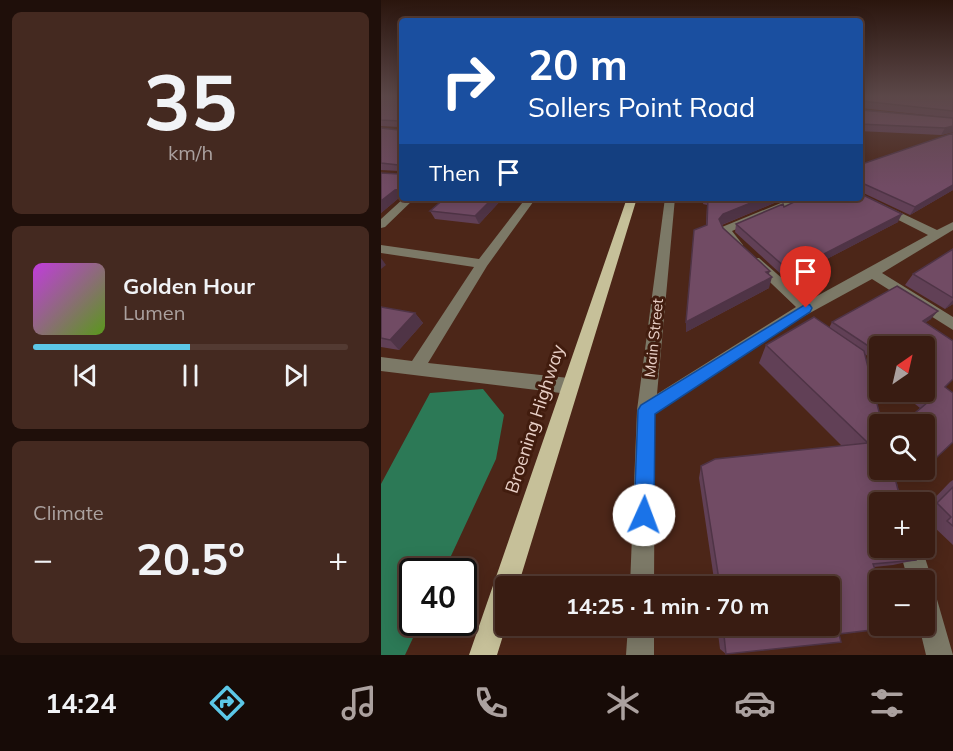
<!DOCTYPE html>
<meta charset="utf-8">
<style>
body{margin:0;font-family:Mulish,sans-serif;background:#442920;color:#f1f3f6;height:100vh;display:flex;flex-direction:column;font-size:22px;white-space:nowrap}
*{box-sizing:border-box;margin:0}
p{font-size:20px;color:#aba19f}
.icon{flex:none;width:33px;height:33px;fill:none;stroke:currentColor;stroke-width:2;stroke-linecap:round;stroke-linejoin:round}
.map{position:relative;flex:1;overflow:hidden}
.details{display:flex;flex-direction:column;gap:12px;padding:12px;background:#1f0f0a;width:381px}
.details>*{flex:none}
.banner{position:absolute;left:18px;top:18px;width:464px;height:183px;border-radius:6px;box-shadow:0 3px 15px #0003,0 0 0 2px #533a32;background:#1a4fa0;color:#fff;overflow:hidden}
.needle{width:39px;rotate:34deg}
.tools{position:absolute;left:488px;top:336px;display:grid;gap:12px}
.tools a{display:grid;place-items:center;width:66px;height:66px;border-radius:6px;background:#391c12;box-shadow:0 3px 15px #0003,0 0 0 2px #533a32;font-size:30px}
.speed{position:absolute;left:18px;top:558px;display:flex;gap:12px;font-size:30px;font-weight:700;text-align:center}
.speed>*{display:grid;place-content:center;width:78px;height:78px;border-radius:50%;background:#391c12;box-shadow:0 3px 15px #0003,0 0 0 2px #533a32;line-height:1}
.speed .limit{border:3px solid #111;border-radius:9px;background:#fff;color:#111}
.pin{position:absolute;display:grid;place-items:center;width:51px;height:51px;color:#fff;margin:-62px -26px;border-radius:50% 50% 50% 0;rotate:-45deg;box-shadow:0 0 6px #0007}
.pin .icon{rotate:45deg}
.me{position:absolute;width:66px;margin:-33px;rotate:2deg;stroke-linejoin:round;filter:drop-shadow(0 0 4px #0008)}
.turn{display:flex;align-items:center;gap:21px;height:126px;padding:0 30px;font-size:27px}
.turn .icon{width:78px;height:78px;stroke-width:2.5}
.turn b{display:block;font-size:42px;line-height:51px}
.then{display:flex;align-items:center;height:57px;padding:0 30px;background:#0003;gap:12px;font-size:22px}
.big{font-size:45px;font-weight:700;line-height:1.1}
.details .card{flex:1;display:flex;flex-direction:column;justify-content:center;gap:9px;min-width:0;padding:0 21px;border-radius:9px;background:#442920}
.details .dial{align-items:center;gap:0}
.dial b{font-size:78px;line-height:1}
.song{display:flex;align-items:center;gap:18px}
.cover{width:72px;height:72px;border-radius:9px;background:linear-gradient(135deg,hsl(290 70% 55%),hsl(90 70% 35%))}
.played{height:6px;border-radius:3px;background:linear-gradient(90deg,#5cc7e7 50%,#533a32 50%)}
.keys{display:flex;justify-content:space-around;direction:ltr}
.heat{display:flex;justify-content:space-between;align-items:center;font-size:33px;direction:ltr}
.trip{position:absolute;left:114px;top:576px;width:345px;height:60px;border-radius:6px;background:#391c12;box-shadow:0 3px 15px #0003,0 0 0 2px #533a32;font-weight:700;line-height:60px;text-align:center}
.menu{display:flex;height:96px;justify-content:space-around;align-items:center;background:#170b07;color:#aba19f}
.menu .icon{width:42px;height:42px}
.menu .current{color:#5cc7e7}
.menu b{font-size:27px;color:#f1f3f6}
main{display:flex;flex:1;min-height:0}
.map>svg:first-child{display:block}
</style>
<main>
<section class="details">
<div class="card dial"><b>35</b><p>km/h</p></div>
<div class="card">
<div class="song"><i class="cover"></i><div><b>Golden Hour</b><p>Lumen</p></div></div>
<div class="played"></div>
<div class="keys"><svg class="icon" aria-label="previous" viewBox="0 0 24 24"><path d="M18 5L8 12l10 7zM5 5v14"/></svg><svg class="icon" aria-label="pause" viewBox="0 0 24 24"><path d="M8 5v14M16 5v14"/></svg><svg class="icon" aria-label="next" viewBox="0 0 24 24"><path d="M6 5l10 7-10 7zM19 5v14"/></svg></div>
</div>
<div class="card"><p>Climate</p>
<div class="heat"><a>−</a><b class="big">20.5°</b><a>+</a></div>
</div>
</section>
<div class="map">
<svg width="572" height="655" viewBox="0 0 572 655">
<rect width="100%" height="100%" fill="#4c2618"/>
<path fill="#2c7956" d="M 102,389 L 123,415 L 115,459 L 63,571 L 32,572 L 32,622 L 39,623 L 24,655 L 0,655 L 0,484 L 49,393 Z"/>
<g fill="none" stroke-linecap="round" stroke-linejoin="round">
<path fill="#7c7967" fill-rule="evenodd" d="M 478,193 L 556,230 L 572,222 L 572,230 L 501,273 L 572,317 L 572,330 L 491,279 L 416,320 L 274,414 L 273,586 L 249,586 L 256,410 L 284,198 L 294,198 L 276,394 L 415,307 L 370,264 L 368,261 L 370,258 L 378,258 L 427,301 L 547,235 L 474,198 L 478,198 Z
M 23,198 L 34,198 L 4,227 L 0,228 L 0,219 Z
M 145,198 L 155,198 L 106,266 L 47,363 L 188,378 L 194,381 L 197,386 L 194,391 L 188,394 L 0,371 L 0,357 L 31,361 L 93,267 L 0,253 L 0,245 L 98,259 Z
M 412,198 L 426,198 L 351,231 L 362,245 L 360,248 L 352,248 L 340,235 L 341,227 Z
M 518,548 L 541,548 L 551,580 L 549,586 L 552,587 L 555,596 L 572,655 L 545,655 L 538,626 L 543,626 L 543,580 L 527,580 Z
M 247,626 L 273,626 L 273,655 L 245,655 Z"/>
<path fill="#c6c099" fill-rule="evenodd" d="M 246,198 L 256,198 L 137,586 L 124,586 L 125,626 L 116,655 L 88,655 Z"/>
</g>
<path fill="#614056" d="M 0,95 L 21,95 L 19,197 L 0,213 L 0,173 L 18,174 L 18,171 L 0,170 L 0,128 L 17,130 L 18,127 L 0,126 Z
M 478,95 L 572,95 L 572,118 L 480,108 L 480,110 L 572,118 L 572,132 L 560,135 L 478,131 Z
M 478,165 L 572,190 L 529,215 L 478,191 Z
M 35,198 L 122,198 L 98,224 L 54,219 L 49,211 L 59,203 L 36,200 Z
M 323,198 L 399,198 L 398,201 L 341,225 L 342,228 L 388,275 L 388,288 L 305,332 L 325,225 L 326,205 L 322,204 Z
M 403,207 L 517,222 L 440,262 L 402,276 L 354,232 L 355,224 Z
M 572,249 L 572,304 L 564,309 L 524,285 L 532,274 Z
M 0,307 L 34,313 L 42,323 L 18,350 L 0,347 Z
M 550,319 L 545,322 L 564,387 L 556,457 L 547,463 L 543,459 L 543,424 L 520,424 L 539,408 L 519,392 L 543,392 L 498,346 L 498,374 L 493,370 L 489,358 L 484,354 L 535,560 L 512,565 L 493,567 L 458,634 L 345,654 L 339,649 L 336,626 L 448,626 L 448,586 L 334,586 L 318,478 L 320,466 L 461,446 L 378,363 L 385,345 L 448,328 L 451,322 Z
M 572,480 L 572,545 L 552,526 L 556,522 L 543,509 L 569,482 Z"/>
<path fill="#4f3446" d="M 572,126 L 572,132 L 560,135 L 564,128 Z
M 572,185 L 572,190 L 529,215 L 534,207 Z
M 21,189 L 21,197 L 19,197 L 0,213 L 0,201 L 14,190 Z
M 112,198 L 122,198 L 98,224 L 94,216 Z
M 382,198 L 399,198 L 398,201 L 340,225 L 338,219 L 342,214 Z
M 521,214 L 517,222 L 440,262 L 402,276 L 405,268 Z
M 0,258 L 5,265 L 0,269 Z
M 389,271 L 386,280 L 391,277 L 388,288 L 305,332 L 305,322 L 385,272 Z
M 572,300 L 572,304 L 564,309 Z
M 557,311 L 550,319 L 536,328 L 542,321 Z
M 34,313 L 42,323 L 18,350 L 9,340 Z"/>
<path fill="#714b64" stroke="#4f3446" stroke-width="1.5" d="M 0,95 L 21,95 L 21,189 L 14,190 L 0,201 L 0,173 L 18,174 L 17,165 L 0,163 L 0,128 L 17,130 L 20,123 L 18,121 L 0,120 Z
M 478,95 L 572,95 L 572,111 L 481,101 L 478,103 Z
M 478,104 L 480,110 L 572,118 L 572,126 L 564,128 L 478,124 Z
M 572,133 L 572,185 L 534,207 L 481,183 L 478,188 L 478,165 Z
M 478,193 L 521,214 L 443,254 L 405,268 L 355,224 L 402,204 L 403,207 L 421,198 L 478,198 Z
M 64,198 L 112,198 L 94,216 L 49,211 Z
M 327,198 L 382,198 L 342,214 L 338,219 L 342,228 L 389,271 L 385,272 L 391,277 L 305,322 L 313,230 L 326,225 Z
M 572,249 L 572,298 L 532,274 Z
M 516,286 L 557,311 L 542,321 L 572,341 L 572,379 L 564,387 L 572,393 L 572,442 L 556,457 L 543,446 L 543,424 L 521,424 L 547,402 L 534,392 L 543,392 L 543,346 L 498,346 L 498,359 L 495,351 L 451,322 Z
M 0,307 L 34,313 L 9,340 L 0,338 Z
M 433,317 L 483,351 L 501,424 L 498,424 L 498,470 L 512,470 L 520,502 L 498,502 L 498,548 L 532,548 L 535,560 L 492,564 L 498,580 L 498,626 L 516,626 L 516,627 L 458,634 L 460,642 L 345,654 L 342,626 L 448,626 L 448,586 L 339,586 L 320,466 L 334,459 L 487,443 L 385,345 Z
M 572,487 L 572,526 L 566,521 L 570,517 L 556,503 Z"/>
<linearGradient id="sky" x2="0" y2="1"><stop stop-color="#2a150d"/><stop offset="0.51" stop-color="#5b4748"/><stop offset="1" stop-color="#5b4748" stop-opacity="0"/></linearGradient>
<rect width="572" height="187" fill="url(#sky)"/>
<path fill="#1a73e8" stroke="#114b97" stroke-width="1.5" d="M 425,304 L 429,305 L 431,308 L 429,312 L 274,414 L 273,515 L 270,522 L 263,525 L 256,522 L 253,515 L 257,410 L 260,405 Z"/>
<g text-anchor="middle" stroke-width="6" stroke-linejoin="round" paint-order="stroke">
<g font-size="15" fill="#e9d0c7" stroke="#411c0e">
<text transform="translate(273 338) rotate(-84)" y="5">Main Street</text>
</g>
<g font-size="18" fill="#e9d0c7" stroke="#411c0e">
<text transform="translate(154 419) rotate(-72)" y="6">Broening Highway</text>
</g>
</g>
</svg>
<div class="tools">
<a><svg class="needle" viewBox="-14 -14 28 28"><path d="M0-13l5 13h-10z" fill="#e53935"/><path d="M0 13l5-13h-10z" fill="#aba19f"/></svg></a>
<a><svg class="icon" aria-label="search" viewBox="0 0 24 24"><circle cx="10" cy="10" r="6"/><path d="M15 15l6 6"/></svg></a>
<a>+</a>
<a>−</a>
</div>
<div class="speed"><div class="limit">40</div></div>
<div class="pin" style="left:425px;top:308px;background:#d93025"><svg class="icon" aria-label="arrive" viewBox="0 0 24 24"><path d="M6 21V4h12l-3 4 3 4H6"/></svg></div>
<svg class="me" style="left:263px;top:515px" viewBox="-20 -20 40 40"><circle r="19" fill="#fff"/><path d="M0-13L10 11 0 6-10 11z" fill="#1a73e8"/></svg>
<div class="trip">14:25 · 1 min · 70 m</div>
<div class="banner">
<div class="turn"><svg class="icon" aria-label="right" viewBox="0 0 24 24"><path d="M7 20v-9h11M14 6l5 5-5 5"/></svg><div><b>20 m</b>Sollers Point Road</div></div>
<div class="then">Then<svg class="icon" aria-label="arrive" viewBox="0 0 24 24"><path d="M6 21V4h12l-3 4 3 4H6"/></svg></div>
</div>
</div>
</main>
<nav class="menu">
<b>14:24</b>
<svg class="icon current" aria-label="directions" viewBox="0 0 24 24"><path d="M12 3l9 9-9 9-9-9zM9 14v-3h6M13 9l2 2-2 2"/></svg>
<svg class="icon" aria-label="music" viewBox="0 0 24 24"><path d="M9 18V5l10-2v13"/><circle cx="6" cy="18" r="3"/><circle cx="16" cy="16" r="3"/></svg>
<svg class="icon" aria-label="phone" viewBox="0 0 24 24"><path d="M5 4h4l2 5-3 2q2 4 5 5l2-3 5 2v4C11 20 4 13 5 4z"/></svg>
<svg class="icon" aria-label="climate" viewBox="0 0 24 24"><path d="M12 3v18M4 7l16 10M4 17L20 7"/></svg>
<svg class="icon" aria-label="car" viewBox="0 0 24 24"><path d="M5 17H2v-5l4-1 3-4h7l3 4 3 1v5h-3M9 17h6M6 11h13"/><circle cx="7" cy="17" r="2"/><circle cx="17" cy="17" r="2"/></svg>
<svg class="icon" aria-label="filters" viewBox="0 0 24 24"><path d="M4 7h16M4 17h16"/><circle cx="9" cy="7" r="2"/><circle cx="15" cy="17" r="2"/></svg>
</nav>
